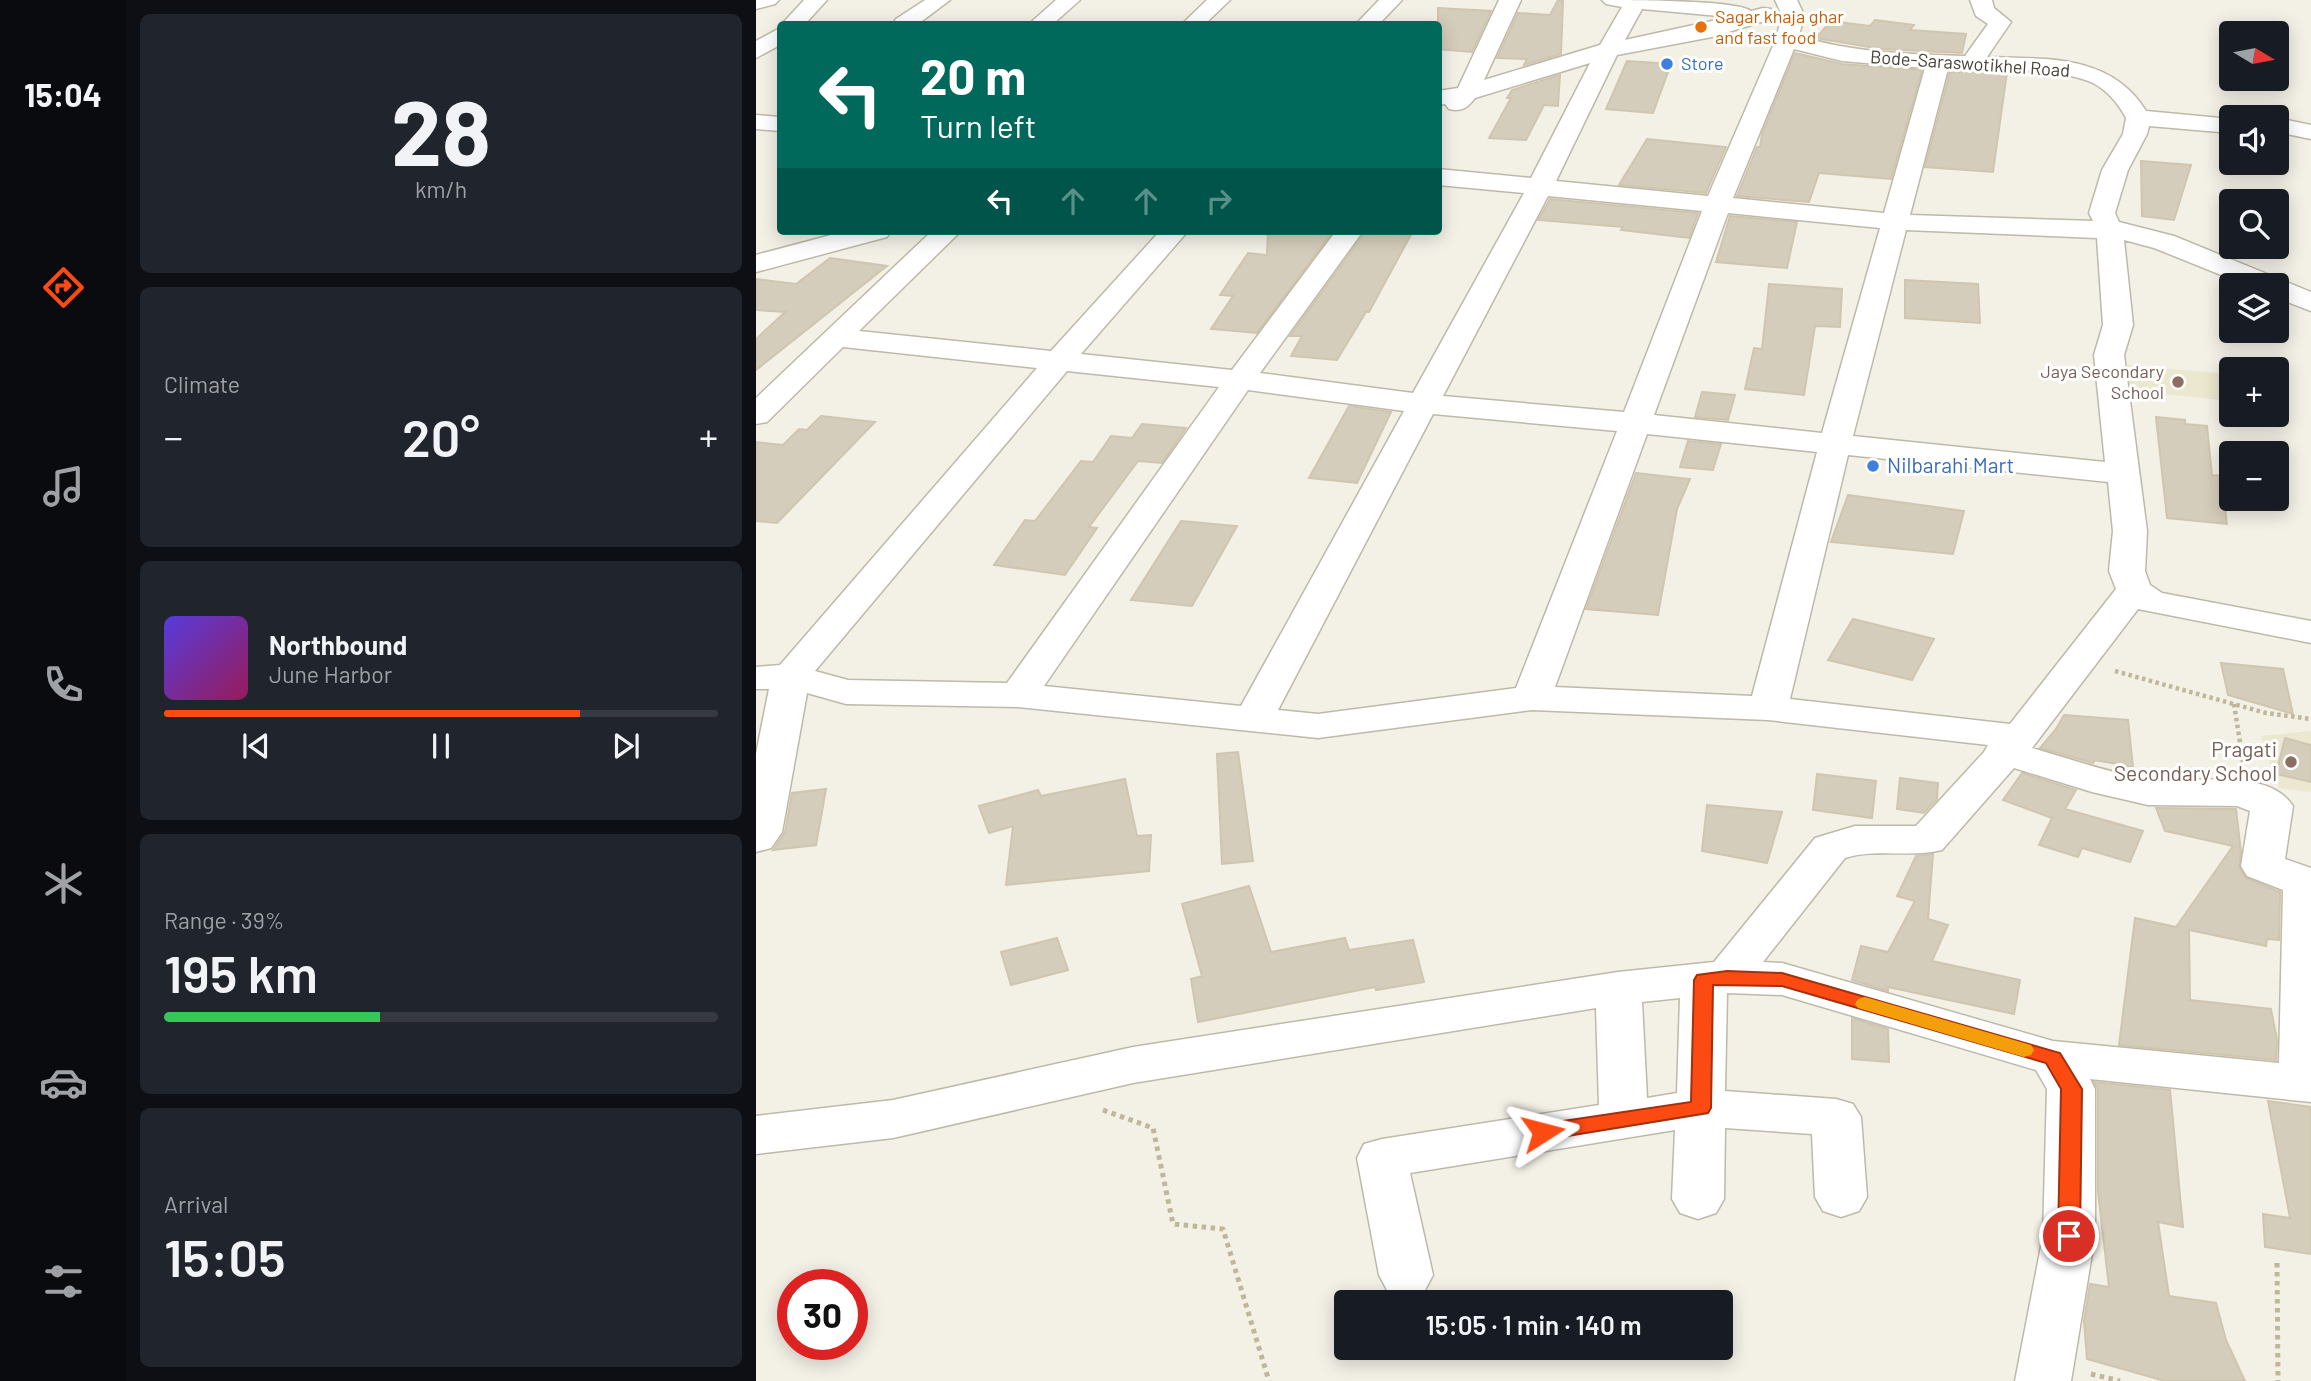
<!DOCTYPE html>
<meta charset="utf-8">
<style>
body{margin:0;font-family:Barlow,sans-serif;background:#20242c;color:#f1f3f6;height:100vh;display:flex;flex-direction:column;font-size:26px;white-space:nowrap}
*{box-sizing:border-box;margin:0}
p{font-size:23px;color:#9ea1a6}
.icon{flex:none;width:38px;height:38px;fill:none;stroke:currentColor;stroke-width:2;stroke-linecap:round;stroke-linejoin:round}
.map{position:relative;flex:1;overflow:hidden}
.side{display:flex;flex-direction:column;gap:14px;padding:14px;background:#0d0f14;width:630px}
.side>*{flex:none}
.guide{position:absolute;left:21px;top:21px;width:665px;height:214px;border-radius:7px;box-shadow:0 4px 18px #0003;background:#00695c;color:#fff;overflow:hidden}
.needle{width:46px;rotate:100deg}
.tools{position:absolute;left:1463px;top:21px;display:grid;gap:14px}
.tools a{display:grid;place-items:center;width:70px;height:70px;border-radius:7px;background:#171b24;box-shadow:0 4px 18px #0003;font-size:35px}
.speed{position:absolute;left:21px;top:1269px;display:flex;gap:14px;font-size:35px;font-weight:700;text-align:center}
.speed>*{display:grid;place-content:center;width:91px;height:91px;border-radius:50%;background:#171b24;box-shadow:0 4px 18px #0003;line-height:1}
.speed .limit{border:10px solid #d22;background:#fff;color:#111}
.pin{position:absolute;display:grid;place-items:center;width:60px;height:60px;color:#fff;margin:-30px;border:4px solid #fff;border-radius:50%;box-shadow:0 2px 7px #0007}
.me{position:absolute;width:77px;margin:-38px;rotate:81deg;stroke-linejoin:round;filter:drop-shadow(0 0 5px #0008)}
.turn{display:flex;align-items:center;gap:24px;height:147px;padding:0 28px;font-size:32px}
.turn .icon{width:91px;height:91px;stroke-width:2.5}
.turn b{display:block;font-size:49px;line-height:60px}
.lanes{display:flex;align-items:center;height:66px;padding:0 28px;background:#0003;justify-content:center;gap:35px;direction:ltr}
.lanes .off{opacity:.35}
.big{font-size:52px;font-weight:600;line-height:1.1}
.side .tile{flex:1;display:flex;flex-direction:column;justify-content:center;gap:10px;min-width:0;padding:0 24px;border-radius:10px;background:#20242c}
.side .dial{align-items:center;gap:0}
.dial b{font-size:91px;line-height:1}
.song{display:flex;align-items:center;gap:21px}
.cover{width:84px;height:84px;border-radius:10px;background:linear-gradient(135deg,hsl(250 70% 55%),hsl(330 70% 35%))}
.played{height:7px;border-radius:4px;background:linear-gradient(90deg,#fc4a13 75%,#363941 75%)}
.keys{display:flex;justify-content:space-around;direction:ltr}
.heat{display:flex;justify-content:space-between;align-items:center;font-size:38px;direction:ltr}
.charge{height:10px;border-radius:5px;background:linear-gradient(90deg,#34c759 39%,#363941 0)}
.trip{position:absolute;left:578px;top:1290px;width:399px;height:70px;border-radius:7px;background:#171b24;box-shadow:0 4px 18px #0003;font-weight:600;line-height:70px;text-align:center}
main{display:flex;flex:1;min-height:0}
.tab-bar{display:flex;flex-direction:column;width:126px;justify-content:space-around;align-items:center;background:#090b0e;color:#9ea1a6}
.tab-bar .icon{width:49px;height:49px}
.tab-bar .current{color:#fc4a13}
.tab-bar b{font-size:32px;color:#f1f3f6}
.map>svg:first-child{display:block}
</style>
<main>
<nav class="tab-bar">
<b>15:04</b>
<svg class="icon current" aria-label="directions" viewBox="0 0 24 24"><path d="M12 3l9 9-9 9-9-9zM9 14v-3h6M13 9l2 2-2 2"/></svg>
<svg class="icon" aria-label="music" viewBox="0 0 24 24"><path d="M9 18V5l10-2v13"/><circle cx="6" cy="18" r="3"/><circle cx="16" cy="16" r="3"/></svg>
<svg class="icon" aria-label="phone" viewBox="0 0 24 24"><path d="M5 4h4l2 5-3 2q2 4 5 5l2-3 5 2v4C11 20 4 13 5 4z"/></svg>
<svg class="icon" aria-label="climate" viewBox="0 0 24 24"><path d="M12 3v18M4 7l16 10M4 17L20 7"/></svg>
<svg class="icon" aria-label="car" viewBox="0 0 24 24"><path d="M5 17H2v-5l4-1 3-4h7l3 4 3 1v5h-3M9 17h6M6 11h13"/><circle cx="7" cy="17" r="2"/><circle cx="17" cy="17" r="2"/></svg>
<svg class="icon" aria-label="filters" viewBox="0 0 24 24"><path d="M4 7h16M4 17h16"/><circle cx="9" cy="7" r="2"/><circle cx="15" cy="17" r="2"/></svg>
</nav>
<section class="side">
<div class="tile dial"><b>28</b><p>km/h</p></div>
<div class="tile"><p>Climate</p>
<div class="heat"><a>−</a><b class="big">20°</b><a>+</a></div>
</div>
<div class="tile">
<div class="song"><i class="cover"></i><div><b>Northbound</b><p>June Harbor</p></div></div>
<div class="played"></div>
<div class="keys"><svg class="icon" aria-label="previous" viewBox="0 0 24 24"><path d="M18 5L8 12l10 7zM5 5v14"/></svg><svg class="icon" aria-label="pause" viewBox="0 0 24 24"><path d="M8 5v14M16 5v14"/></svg><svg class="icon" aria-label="next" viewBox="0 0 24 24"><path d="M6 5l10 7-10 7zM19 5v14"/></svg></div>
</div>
<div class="tile"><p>Range · 39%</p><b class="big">195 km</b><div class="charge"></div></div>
<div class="tile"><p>Arrival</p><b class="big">15:05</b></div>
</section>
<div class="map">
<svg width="1555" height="1381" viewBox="0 0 1555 1381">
<rect width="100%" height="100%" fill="#f3f0e6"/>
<path fill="#ece7cf" d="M 1368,365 L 1475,374 L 1475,401 L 1368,390 Z
M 1555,731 L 1555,792 L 1523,788 L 1505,736 Z"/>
<path fill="#d5cdbb" stroke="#d0c5ae" stroke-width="2" d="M 802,0 L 807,0 L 805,54 L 768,65 L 771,59 L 741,58 L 762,13 L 794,15 Z
M 682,8 L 735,11 L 716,52 L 682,49 Z
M 1119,20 L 1158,25 L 1154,30 L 1210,34 L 1206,53 L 1125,49 L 1060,38 L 1075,21 L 1114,26 Z
M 1039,53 L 1086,64 L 1166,70 L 1135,179 L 1063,173 L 1053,202 L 981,196 L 1001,147 L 1004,147 L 1006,134 Z
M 871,61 L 915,64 L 897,113 L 850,109 Z
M 1194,72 L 1251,72 L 1237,172 L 1169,167 Z
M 804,75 L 802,106 L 788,105 L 770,140 L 733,138 L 755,98 L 751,98 L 756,90 Z
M 891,139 L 970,147 L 950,193 L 863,185 Z
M 1385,161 L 1435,165 L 1418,220 L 1386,216 Z
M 794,199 L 942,213 L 933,238 L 865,230 L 867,227 L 782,220 Z
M 974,216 L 1041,222 L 1031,268 L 960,262 Z
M 512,231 L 577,231 L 501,333 L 455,329 L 477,296 L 464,295 L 492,253 L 511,255 Z
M 610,231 L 657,231 L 613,312 L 610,312 L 581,360 L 535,356 L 546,336 L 534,336 Z
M 74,258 L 131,266 L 0,370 L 0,339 L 29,312 L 0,310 L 0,279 L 40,284 Z
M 1149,280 L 1222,284 L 1224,323 L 1149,318 Z
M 1013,284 L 1086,289 L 1084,327 L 1059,326 L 1048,395 L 989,389 L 998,348 L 1006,349 Z
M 946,392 L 979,395 L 972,420 L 939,417 Z
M 593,406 L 635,412 L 601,483 L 553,478 Z
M 65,416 L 119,422 L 21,523 L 0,521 L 0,442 L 27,445 L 43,429 L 51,430 Z
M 1400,417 L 1429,420 L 1429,424 L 1451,426 L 1456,475 L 1465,476 L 1471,524 L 1411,518 Z
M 386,424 L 430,428 L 406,463 L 382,461 L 333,527 L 341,528 L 309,575 L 238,565 L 269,520 L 279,521 L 325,461 L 337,462 L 355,436 L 376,438 Z
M 932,441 L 965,444 L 957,470 L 924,467 Z
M 880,473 L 934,479 L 921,509 L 902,615 L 830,609 Z
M 1092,495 L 1208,511 L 1197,554 L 1075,542 Z
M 425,521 L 481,526 L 436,606 L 375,600 Z
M 1097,619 L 1178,639 L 1156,680 L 1072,660 Z
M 1465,663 L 1527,669 L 1537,714 L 1472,695 Z
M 1308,715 L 1372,720 L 1377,767 L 1339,760 L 1337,763 L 1284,748 L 1300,729 Z
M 1529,738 L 1555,745 L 1555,782 L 1520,774 Z
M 482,752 L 497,861 L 466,864 L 461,754 Z
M 1266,773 L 1320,790 L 1309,809 L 1387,831 L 1374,862 L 1326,848 L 1322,857 L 1283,845 L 1296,818 L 1247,800 Z
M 1061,774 L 1120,781 L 1116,818 L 1057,810 Z
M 1144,778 L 1182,783 L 1181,799 L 1168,813 L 1141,809 Z
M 369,779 L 381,836 L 395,835 L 393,871 L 250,885 L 257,826 L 233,833 L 223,806 L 282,790 L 285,796 Z
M 70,789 L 60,845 L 17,850 L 29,832 L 36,793 Z
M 951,805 L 1026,812 L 1011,863 L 946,851 Z
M 1400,808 L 1480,809 L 1485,852 L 1483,867 L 1490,878 L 1524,892 L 1523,940 L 1511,939 L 1510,946 L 1433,930 L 1434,1000 L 1515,1009 L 1521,1040 L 1520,1060 L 1363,1045 L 1379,918 L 1420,927 L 1477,846 L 1409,831 Z
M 1177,854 L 1172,919 L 1192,925 L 1176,961 L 1264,980 L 1258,1014 L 1132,987 L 1132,991 L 1096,980 L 1105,946 L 1132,952 L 1159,901 L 1141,896 L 1160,856 Z
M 493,886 L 515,952 L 589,938 L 593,950 L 657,940 L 668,982 L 620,990 L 619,987 L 442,1022 L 435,979 L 446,976 L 426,904 Z
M 301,938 L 312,970 L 255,985 L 245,952 Z
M 1096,1018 L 1132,1029 L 1133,1062 L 1096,1059 Z
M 1338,1082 L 1414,1090 L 1427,1227 L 1402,1222 L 1413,1296 L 1460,1303 L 1470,1340 L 1489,1381 L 1409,1381 L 1331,1359 L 1328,1321 L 1334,1284 L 1353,1287 L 1342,1192 L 1342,1089 Z
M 1512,1101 L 1555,1107 L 1555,1254 L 1509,1247 L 1507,1214 L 1534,1218 Z"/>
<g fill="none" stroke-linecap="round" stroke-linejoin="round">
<g stroke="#beb9a8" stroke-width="3">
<path id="minor" d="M 0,0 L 23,0 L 19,4 L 0,9 Z
M 48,0 L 71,0 L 49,24 L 26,24 Z
M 169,0 L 194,0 L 162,24 L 137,24 L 140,19 Z
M 300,0 L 324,0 L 297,24 L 273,24 Z
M 451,0 L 474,0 L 449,24 L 426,24 Z
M 623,0 L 646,0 L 623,24 L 600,24 Z
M 743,0 L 765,0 L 728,80 L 844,45 L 866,7 L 850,4 L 846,0 C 872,0 981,0 995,11 L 1007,8 L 1015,9 L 1018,14 L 1015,19 L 956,37 L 861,55 L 800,181 L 952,196 L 1020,39 L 1026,15 L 1019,0 L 1041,0 L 1048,15 L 1043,36 C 1097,53 1153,54 1209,56 L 1232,24 L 1220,16 L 1214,0 L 1236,0 L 1238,8 L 1255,22 L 1231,57 C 1291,59 1355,54 1390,111 L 1475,119 L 1475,133 L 1393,126 L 1391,134 L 1372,170 L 1359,213 L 1363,222 L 1418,236 L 1555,292 L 1555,311 L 1521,298 L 1521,285 L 1490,285 L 1398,248 L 1368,240 L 1377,325 L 1368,355 L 1391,531 L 1389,571 L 1394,585 L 1406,593 L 1555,621 L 1555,643 L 1382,609 L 1276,748 C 1314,759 1351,772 1390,779 C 1432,785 1510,765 1537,806 L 1529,859 L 1555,868 L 1555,1102 L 1334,1079 L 1339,1089 L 1339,1236 L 1315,1381 L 1259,1381 L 1287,1236 L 1291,1089 L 1280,1070 L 1026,995 L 971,993 L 969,1091 L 1080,1099 L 1097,1104 L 1105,1117 L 1111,1197 L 1103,1211 L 1085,1217 L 1067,1211 L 1059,1197 L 1056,1134 L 969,1128 L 968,1199 L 960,1213 L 942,1219 L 924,1213 L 916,1199 L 919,1130 L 654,1173 L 677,1275 L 669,1290 L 650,1297 L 631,1290 L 623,1275 L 601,1158 L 608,1144 L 626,1139 L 843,1105 L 840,1008 L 377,1083 L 137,1138 L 0,1154 L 0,1116 L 137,1100 L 377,1047 L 862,972 L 958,962 L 1059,838 L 1099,826 L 1160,826 L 1228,752 L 1232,745 L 1012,720 L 776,710 L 562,738 L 262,707 L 90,704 L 51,693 L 26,832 L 15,848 L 0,852 L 0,754 L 13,689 L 0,689 L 0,667 L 24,665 L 281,368 L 87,347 L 11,422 L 0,424 L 0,398 L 176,231 L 205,231 L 103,331 L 295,351 L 404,231 L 432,231 L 325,354 L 476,370 L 580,231 L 607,231 L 504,373 L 657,393 L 768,193 L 682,185 L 682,169 L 775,178 L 834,63 L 719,98 C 711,108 706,112 693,109 L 689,104 L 682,105 L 682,91 L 702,88 ZM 886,9 L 974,17 L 869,40 ZM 1038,49 L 1086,61 L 1169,68 L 1128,213 L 977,198 ZM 1192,69 C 1230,70 1303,67 1337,83 C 1352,91 1362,103 1370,118 L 1367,134 L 1346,170 L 1333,213 L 1337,221 L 1154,215 ZM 792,196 L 946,211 L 868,412 L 687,396 ZM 972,213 L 1124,228 L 1066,433 L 898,415 ZM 1150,230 L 1341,238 L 1347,325 L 1338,355 L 1349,462 L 1097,436 ZM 311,371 L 463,387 L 251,683 L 92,680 L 59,671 ZM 492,390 L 648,411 L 485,706 L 288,686 ZM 677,414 L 861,431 L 760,688 L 562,714 L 522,710 ZM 891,434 L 1061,452 L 996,696 L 799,687 ZM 1092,455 L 1352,482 L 1357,531 L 1353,571 L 1360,589 L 1254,724 L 1034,699 ZM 1258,768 L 1336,792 L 1392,805 L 1481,806 L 1494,811 L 1485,866 L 1491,876 L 1527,890 L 1523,1063 L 1297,1041 L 1026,963 L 1007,962 L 1089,858 C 1120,848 1154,858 1186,850 ZM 924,998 L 921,1093 L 891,1098 L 886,1002 Z
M 24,28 L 24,45 L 0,58 L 0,41 Z
M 0,115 L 24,117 L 24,131 L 0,129 Z
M 1521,118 L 1555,125 L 1555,139 L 1521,132 Z
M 90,231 L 134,231 L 131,237 L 0,272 L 0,255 Z"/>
</g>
<path stroke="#c0b699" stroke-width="4.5" stroke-dasharray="3.5 3.5" stroke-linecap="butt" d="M 1359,671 L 1510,713 L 1555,719
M 1478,704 L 1487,762"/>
<path stroke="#c0b699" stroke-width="5" stroke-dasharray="4.5 4.5" stroke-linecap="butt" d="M 347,1110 L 397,1128 L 417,1224 L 467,1229 L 513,1381
M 1521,1263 L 1522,1381
M 1335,1374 L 1364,1381"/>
<use href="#minor" fill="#fff" fill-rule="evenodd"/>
</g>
<path fill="#fc4a13" stroke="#a4300c" stroke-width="2" d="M 971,971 L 1026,973 L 1304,1053 L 1326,1089 L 1324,1236 L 1321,1242 L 1313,1245 L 1305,1242 L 1302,1236 L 1305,1089 L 1290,1063 L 1026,986 L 957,985 L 955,1108 L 952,1113 L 787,1140 L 780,1138 L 777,1132 L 780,1127 L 787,1124 L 935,1102 L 938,980 L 941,975 Z"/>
<path fill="#f59e0b" d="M 1109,997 L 1275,1045 L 1278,1050 L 1275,1055 L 1268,1057 L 1102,1008 L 1099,1004 L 1102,999 Z"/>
<circle fill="#e8710a" stroke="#fff" stroke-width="2.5" cx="945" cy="27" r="7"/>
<g fill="#3f7fe0" stroke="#fff" stroke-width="2.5">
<circle cx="911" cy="64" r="7"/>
<circle cx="1117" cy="466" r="7"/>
</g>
<g fill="#8d6e63" stroke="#fff" stroke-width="2.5">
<circle cx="1422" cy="382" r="7"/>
<circle cx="1535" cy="762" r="7"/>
</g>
<g text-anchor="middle" stroke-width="6" stroke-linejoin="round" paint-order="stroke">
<g font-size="18" fill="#c56008" stroke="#fff" text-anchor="start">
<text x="959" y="23">Sagar khaja ghar<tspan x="959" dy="21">and fast food</tspan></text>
</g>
<g font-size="18" fill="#366cbe" stroke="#fff" text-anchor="start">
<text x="925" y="70">Store</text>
</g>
<g font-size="18" fill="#464035" stroke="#fff">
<text transform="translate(1214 64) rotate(4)" y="6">Bode-Saraswotikhel Road</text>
</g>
<g font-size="18" fill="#785e54" stroke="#fff" text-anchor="end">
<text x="1408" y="378">Jaya Secondary<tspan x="1408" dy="21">School</tspan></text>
</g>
<g font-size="21" fill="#366cbe" stroke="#fff" text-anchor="start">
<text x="1131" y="473">Nilbarahi Mart</text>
</g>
<g font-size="21" fill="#785e54" stroke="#fff" text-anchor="end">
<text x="1521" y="757">Pragati<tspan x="1521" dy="24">Secondary School</tspan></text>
</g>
</g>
</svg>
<div class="tools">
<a><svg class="needle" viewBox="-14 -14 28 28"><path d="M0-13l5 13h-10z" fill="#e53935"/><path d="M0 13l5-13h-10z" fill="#9ea1a6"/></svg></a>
<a><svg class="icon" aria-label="sound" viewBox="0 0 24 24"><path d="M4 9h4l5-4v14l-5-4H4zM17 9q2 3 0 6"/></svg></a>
<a><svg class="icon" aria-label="search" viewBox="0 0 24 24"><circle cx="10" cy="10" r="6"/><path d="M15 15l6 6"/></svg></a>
<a><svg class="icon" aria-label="layers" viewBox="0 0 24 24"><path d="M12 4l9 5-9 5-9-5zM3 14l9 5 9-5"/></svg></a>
<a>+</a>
<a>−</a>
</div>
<div class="speed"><div class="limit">30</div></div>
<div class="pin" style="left:1313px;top:1236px;background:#d93025"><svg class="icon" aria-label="arrive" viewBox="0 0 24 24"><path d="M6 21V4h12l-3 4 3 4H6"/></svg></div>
<svg class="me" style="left:787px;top:1132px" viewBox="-20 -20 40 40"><path d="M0-17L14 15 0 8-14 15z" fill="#fc4a13" stroke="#fff" stroke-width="4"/></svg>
<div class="trip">15:05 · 1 min · 140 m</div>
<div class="guide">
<div class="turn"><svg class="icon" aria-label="left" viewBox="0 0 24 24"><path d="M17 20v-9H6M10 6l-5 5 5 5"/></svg><div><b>20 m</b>Turn left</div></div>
<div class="lanes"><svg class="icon" aria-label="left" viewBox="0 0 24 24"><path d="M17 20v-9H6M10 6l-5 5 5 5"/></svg><svg class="icon off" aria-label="ahead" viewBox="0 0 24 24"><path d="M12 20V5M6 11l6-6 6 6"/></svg><svg class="icon off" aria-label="ahead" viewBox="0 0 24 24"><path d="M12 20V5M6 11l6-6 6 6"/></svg><svg class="icon off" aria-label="right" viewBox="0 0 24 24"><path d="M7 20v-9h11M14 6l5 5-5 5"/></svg></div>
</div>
</div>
</main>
